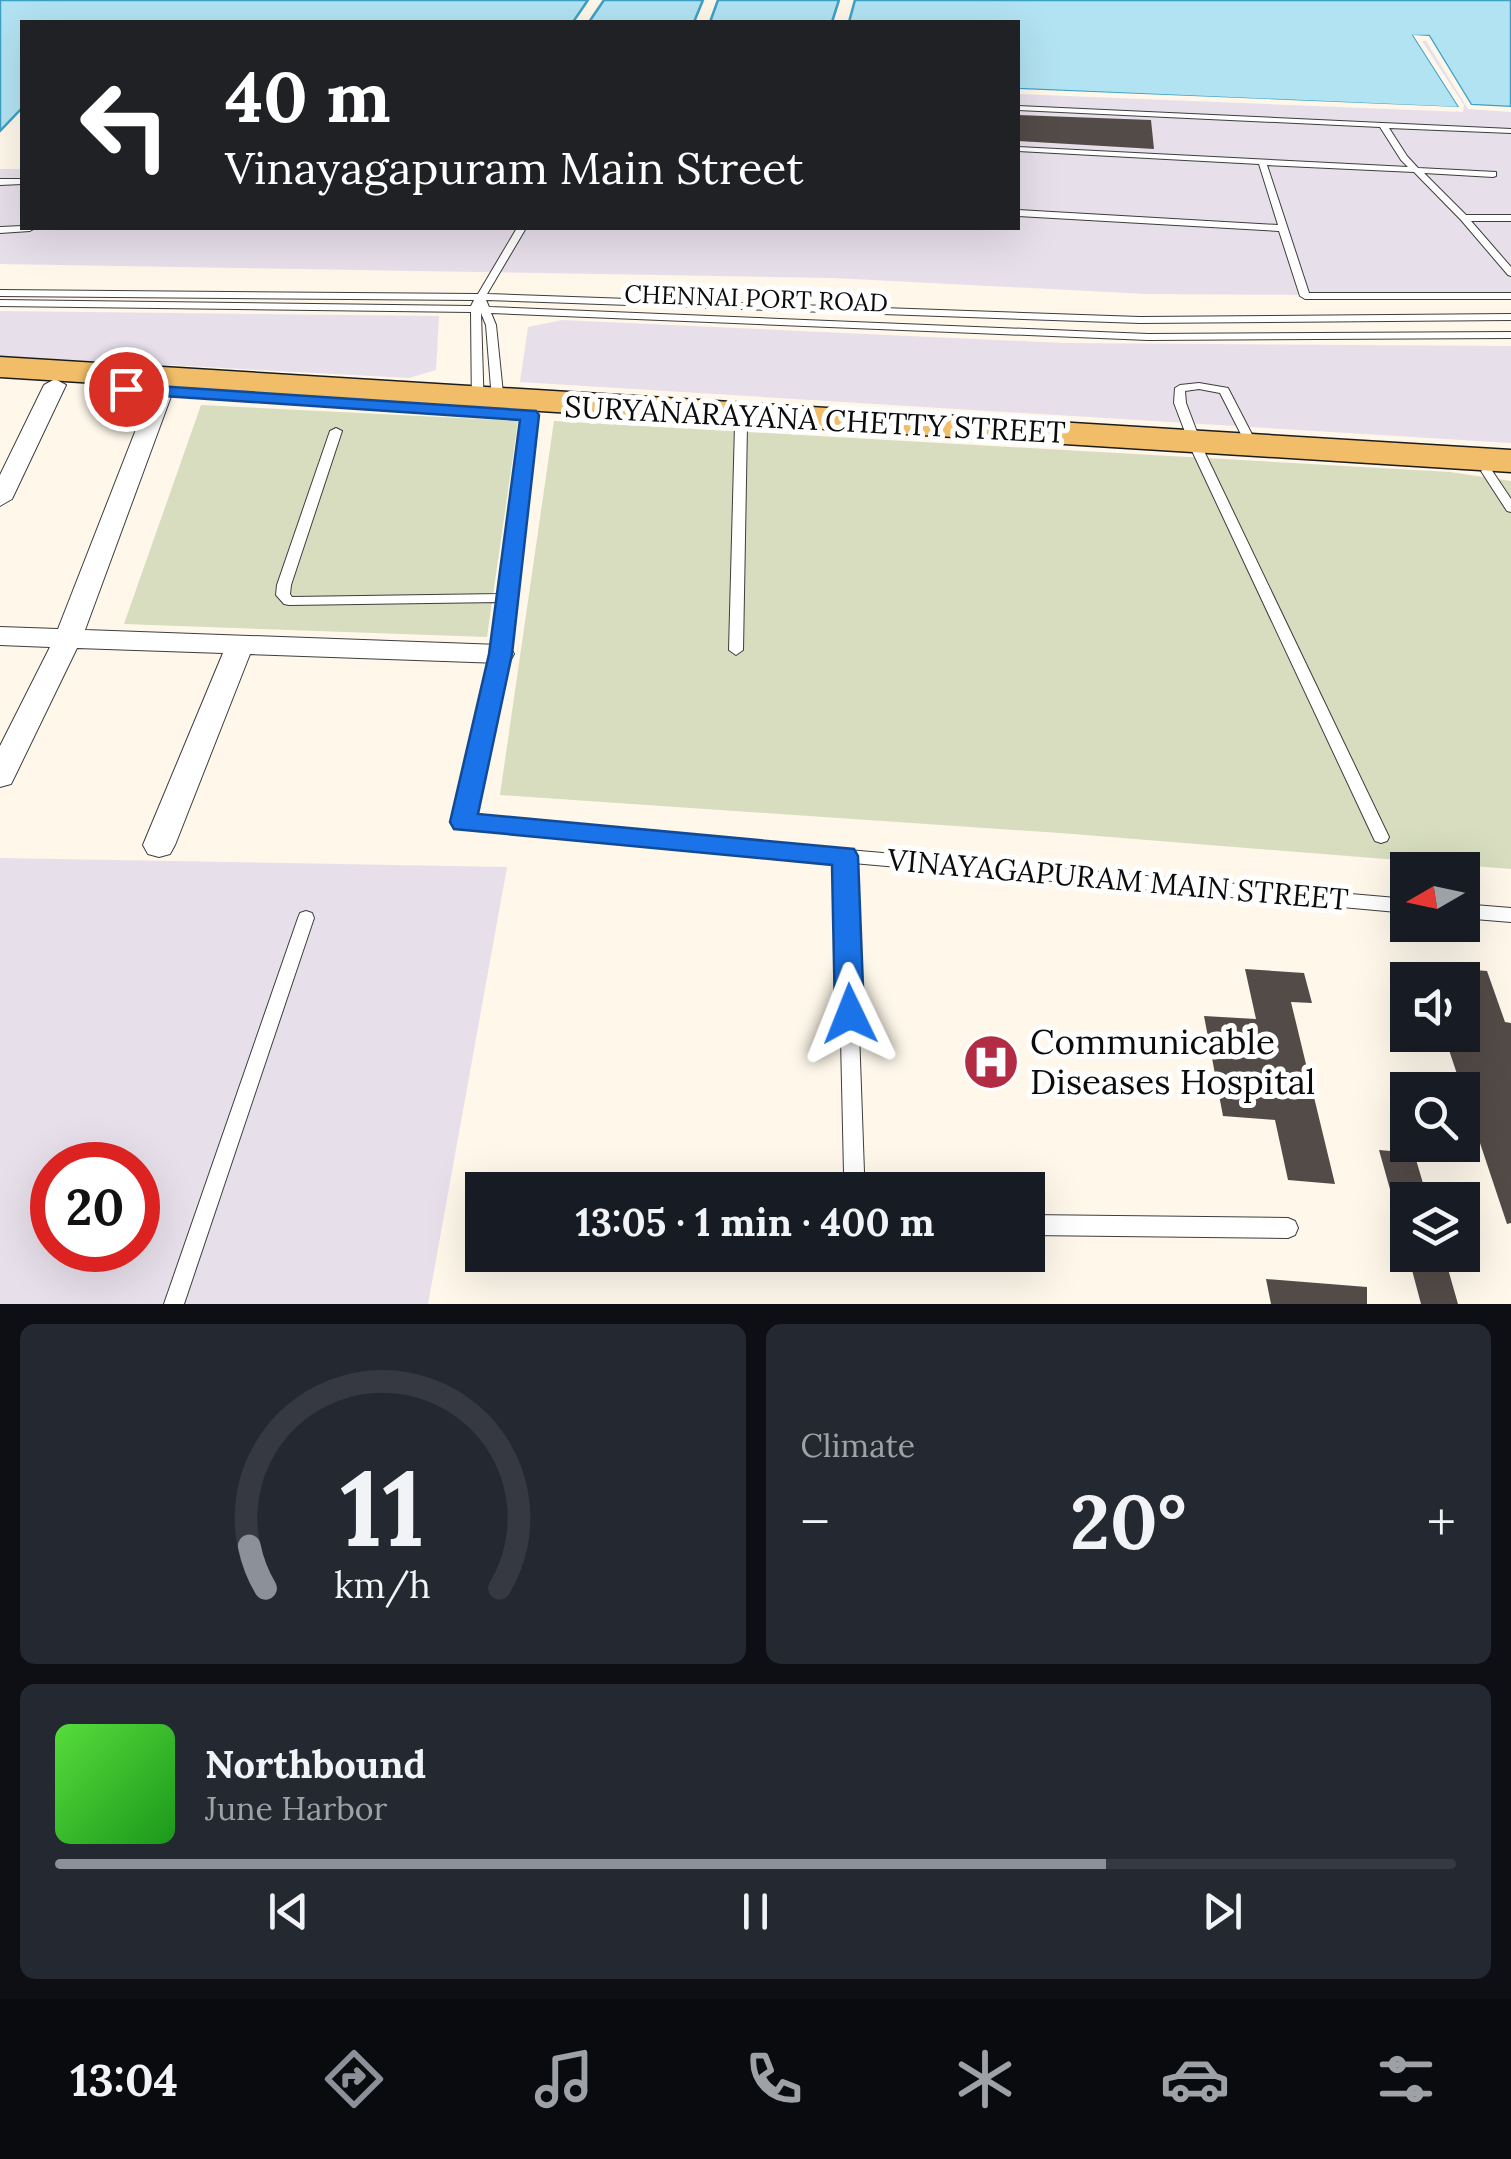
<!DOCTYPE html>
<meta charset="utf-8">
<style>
body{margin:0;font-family:Lora,serif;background:#242831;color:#f1f3f6;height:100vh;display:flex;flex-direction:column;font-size:38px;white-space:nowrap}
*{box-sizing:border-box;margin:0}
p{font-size:32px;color:#9ea1a6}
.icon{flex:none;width:55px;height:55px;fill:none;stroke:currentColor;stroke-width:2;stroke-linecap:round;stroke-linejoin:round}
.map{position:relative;height:1304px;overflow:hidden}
.panel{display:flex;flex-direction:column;gap:20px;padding:20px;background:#0d0f14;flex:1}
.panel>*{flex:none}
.guide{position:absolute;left:20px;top:20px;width:1000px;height:210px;border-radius:0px;box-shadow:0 10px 40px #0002;background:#202124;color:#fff;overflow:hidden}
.needle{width:65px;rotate:261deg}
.tools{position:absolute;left:1390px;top:852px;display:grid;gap:20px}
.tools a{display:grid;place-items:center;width:90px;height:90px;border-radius:0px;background:#171b24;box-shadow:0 10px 40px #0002;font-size:50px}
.speed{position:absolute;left:30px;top:1142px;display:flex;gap:20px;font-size:50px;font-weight:700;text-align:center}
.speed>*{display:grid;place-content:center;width:130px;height:130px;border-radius:50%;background:#171b24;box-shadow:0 10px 40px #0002;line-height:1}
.speed .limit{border:15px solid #d22;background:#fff;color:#111}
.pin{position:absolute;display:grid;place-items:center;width:85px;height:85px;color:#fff;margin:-42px;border:5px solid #fff;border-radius:50%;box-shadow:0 2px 10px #0007}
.me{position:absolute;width:110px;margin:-55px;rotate:358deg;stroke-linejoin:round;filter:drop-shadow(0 0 8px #0008)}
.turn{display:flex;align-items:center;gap:35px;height:210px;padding:0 40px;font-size:45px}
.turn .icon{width:130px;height:130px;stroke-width:2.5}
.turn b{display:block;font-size:70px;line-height:85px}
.big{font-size:75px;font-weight:700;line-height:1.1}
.panel .widget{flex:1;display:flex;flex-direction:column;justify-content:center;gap:15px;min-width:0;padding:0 35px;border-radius:15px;background:#242831}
.panel .dial{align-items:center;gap:0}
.dial svg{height:260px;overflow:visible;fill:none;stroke:#363941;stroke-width:7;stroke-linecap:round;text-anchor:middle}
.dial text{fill:#f1f3f6;stroke:none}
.song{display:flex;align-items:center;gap:30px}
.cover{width:120px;height:120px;border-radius:15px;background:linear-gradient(135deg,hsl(110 70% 55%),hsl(120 70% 35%))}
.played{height:10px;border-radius:5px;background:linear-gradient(90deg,#8c9099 75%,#363941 75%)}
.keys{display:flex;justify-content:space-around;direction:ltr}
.heat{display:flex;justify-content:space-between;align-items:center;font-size:55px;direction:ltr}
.panel .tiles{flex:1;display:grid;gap:20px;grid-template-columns:1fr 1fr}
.widget:last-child{grid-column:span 2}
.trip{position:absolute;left:465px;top:1172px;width:580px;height:100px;border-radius:0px;background:#171b24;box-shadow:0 10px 40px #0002;font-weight:700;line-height:100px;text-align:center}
.tab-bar{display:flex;height:160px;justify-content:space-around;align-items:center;background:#090b0e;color:#9ea1a6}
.tab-bar .icon{width:70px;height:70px}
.tab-bar .on{color:#8c9099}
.tab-bar b{font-size:45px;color:#f1f3f6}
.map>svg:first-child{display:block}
</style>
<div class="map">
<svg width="1511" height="1304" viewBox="0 0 1511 1304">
<rect width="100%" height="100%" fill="#fef7ea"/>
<path fill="#e7dfea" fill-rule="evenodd" d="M 1413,35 L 1429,36 L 1471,105 L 1511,107 L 1511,296 L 1147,294 L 834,278 L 0,264 L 0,169 L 22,169 L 22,228 L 1018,228 L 1018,89 L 1459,108 Z
M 0,311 L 439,316 L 436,370 L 409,378 L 0,356 Z
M 562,320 L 1064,343 L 1511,346 L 1511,443 L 520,382 L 528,327 Z
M 0,858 L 507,867 L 428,1304 L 0,1304 ZM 52,1165 L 138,1165 L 138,1250 L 52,1250 Z"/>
<path fill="#d7ddbe" d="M 201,405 L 518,421 L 487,637 L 124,624 Z
M 554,421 L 1450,472 L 1511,481 L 1511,869 L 1060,833 L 500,795 Z"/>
<path fill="#b2e3f2" stroke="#3da0c5" stroke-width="2.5" d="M 0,0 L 588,0 L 573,22 L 22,22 L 22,108 L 0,131 Z
M 604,0 L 703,0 L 694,22 L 589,22 Z
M 718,0 L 839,0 L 832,22 L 710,22 Z
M 855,0 L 1511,0 L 1511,107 L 1471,105 L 1429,36 L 1414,36 L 1460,108 L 1018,89 L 1018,22 L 849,22 Z"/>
<path fill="#fef7ea" d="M 1413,35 L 1429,36 L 1471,105 L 1511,107 L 1511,112 L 1468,109 L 1426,41 L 1422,41 L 1464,105 L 1463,112 L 1018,94 L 1018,89 L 1459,107 Z"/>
<path fill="#534b48" d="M 1018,115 L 1151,120 L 1154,149 L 1018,141 Z
M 1245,969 L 1304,973 L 1312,1003 L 1291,1002 L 1335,1184 L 1288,1180 L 1275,1120 L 1223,1116 L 1204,1016 L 1256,1019 Z
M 1462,969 L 1487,971 L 1505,1022 L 1511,1023 L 1511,1223 L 1507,1224 L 1444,1035 L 1462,1035 Z
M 1379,1150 L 1414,1153 L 1428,1200 L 1393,1200 Z
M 1408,1255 L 1444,1255 L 1458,1304 L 1421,1304 Z
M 1266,1279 L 1367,1287 L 1367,1304 L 1271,1304 Z"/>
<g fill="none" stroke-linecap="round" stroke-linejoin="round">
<g stroke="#3e3e3e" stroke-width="2">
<path id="lane" d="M 1018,106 L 1511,129 L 1511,133 L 1389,128 L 1407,156 L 1418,168 L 1496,172 L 1496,176 L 1493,177 L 1424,173 L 1466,215 L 1511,215 L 1511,221 L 1471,221 L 1511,267 L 1511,276 L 1508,275 L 1461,220 L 1414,172 L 1267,165 L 1309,293 L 1511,293 L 1511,299 L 1305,299 L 1300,296 L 1279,231 L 1018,216 L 1018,210 L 1278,225 L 1259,164 L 1018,151 L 1018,147 L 1408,167 L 1401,160 L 1380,127 L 1018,110 Z
M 0,179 L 22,179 L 22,184 L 0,185 Z
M 22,226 L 35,228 L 30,231 L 0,233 L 0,227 Z
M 517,228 L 526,228 L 487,294 L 1140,317 L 1511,314 L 1511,320 L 1140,323 L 486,300 L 489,307 L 1148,334 L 1511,332 L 1511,338 L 1148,340 L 491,313 L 496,325 L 505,413 L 499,416 L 493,413 L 486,325 L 481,313 L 484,412 L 478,415 L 472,412 L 471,312 L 0,306 L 0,300 L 471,306 L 474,300 L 0,296 L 0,290 L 478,294 Z
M 1199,383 L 1228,388 L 1258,446 L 1252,449 L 1248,448 L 1220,393 L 1199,389 L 1185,391 L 1186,403 L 1205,453 L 1389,837 L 1387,841 L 1381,843 L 1375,841 L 1373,837 L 1193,453 L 1174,403 L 1175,388 L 1180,385 Z
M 530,412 L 536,415 L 507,654 L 472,817 L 1408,899 L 1408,913 L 853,863 L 864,1172 L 873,1190 L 853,1190 L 844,1173 L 837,861 L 457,826 L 455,822 L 493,654 L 500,602 L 289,605 L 284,604 L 276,595 L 277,585 L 330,431 L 336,428 L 342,431 L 291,585 L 290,594 L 292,597 L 501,594 L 524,415 Z
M 741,422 L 747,425 L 743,650 L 736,655 L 729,650 L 735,425 Z
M 1487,467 L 1491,469 L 1511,499 L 1511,512 L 1507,511 L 1481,471 Z
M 1462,904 L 1511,908 L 1511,922 L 1462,918 Z
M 306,911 L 312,913 L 314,918 L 184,1304 L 164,1304 L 298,918 L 300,913 Z
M 1028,1215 L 1288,1218 L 1295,1221 L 1298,1228 L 1295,1235 L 1288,1238 L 1028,1235 Z"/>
</g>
<g stroke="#3e3e3e" stroke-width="2">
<path id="street" d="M 55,379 L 66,385 L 12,499 L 0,506 L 0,475 L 44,385 Z
M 162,384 L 173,391 L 85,630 L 500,645 L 510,647 L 514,654 L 510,661 L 500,663 L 250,654 L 175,845 L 170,854 L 159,857 L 148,854 L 143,845 L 223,653 L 77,648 L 15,776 L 11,784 L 0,787 L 0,746 L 50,647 L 0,645 L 0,627 L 58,629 L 151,391 Z"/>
</g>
<g stroke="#1c1c1c" stroke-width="3">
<path id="primary" d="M 0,357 L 1511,450 L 1511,472 L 0,377 Z"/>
</g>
<use href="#lane" fill="#fff" fill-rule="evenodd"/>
<use href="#street" fill="#fff" fill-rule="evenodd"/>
<use href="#primary" fill="#f1bd68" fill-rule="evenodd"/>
</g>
<path fill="#1a73e8" stroke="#114b97" stroke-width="2.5" d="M 126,384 L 536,411 L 539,415 L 512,654 L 478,814 L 854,849 L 858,856 L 864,1014 L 860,1023 L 850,1027 L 839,1023 L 835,1014 L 832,865 L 454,829 L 450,822 L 489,654 L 520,420 L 120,393 L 120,385 Z"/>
<defs>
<g id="hospital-disc" transform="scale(2.875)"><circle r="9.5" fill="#b22c44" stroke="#fff"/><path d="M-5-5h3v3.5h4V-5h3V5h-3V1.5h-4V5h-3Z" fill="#fff"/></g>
</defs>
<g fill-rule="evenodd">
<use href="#hospital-disc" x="991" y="1062"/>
</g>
<g text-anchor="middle" stroke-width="10" stroke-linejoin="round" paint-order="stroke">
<g font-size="25" fill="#0b0b0b" stroke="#fff">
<text transform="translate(756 298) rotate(2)" y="9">CHENNAI PORT ROAD</text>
</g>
<g font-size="30" fill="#0b0b0b" stroke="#fff">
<text transform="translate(815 420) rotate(3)" y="10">SURYANARAYANA CHETTY STREET</text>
<text transform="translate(1118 880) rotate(5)" y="10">VINAYAGAPURAM MAIN STREET</text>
</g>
<g font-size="35" fill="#0b0b0b" stroke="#fff" text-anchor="start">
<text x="1030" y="1054">Communicable<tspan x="1030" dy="40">Diseases Hospital</tspan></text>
</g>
</g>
</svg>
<div class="tools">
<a><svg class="needle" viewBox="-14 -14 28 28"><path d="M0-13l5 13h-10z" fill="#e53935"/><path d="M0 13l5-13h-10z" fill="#9ea1a6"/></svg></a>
<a><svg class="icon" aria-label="sound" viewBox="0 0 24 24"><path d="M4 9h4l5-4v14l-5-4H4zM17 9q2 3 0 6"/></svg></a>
<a><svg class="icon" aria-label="search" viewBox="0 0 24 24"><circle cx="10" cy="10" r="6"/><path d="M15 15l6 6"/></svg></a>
<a><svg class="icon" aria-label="layers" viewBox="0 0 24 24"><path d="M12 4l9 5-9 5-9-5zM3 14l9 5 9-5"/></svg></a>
</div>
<div class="speed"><div class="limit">20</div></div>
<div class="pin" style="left:126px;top:389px;background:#d93025"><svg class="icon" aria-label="arrive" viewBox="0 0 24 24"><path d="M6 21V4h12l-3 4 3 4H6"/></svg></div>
<svg class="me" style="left:850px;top:1014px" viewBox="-20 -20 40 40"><path d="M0-17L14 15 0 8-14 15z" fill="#1a73e8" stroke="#fff" stroke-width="4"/></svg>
<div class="trip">13:05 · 1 min · 400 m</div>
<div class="guide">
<div class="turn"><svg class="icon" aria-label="left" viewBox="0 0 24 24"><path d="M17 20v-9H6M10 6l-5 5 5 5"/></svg><div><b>40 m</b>Vinayagapuram Main Street</div></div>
</div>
</div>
<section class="panel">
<div class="tiles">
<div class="widget dial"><svg viewBox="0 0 100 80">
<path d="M14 69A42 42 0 1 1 86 69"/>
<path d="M14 69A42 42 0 0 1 9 56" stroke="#8c9099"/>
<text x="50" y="56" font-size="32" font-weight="700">11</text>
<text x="50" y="72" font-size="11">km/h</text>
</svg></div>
<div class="widget"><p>Climate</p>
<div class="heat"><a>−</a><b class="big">20°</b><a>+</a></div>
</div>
<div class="widget">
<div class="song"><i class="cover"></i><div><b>Northbound</b><p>June Harbor</p></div></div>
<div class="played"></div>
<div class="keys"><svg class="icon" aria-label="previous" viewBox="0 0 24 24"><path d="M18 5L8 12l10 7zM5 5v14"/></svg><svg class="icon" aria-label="pause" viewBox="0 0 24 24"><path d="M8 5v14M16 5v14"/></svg><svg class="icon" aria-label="next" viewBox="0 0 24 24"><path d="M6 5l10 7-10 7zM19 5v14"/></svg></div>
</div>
</div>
</section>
<nav class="tab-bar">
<b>13:04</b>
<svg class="icon on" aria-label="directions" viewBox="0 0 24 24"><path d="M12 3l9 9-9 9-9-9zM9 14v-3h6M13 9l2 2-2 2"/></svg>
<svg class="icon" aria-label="music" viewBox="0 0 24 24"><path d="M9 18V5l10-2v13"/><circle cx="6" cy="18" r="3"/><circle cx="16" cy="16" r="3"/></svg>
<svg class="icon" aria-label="phone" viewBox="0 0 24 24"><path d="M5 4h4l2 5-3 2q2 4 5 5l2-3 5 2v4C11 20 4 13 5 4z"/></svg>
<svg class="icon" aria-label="climate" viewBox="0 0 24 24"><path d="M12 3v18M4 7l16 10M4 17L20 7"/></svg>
<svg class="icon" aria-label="car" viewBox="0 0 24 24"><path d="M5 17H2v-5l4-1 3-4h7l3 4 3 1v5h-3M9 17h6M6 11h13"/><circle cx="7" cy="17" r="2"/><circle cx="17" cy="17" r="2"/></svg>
<svg class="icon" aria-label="filters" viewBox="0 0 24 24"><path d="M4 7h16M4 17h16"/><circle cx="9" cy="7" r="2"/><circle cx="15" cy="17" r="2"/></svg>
</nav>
